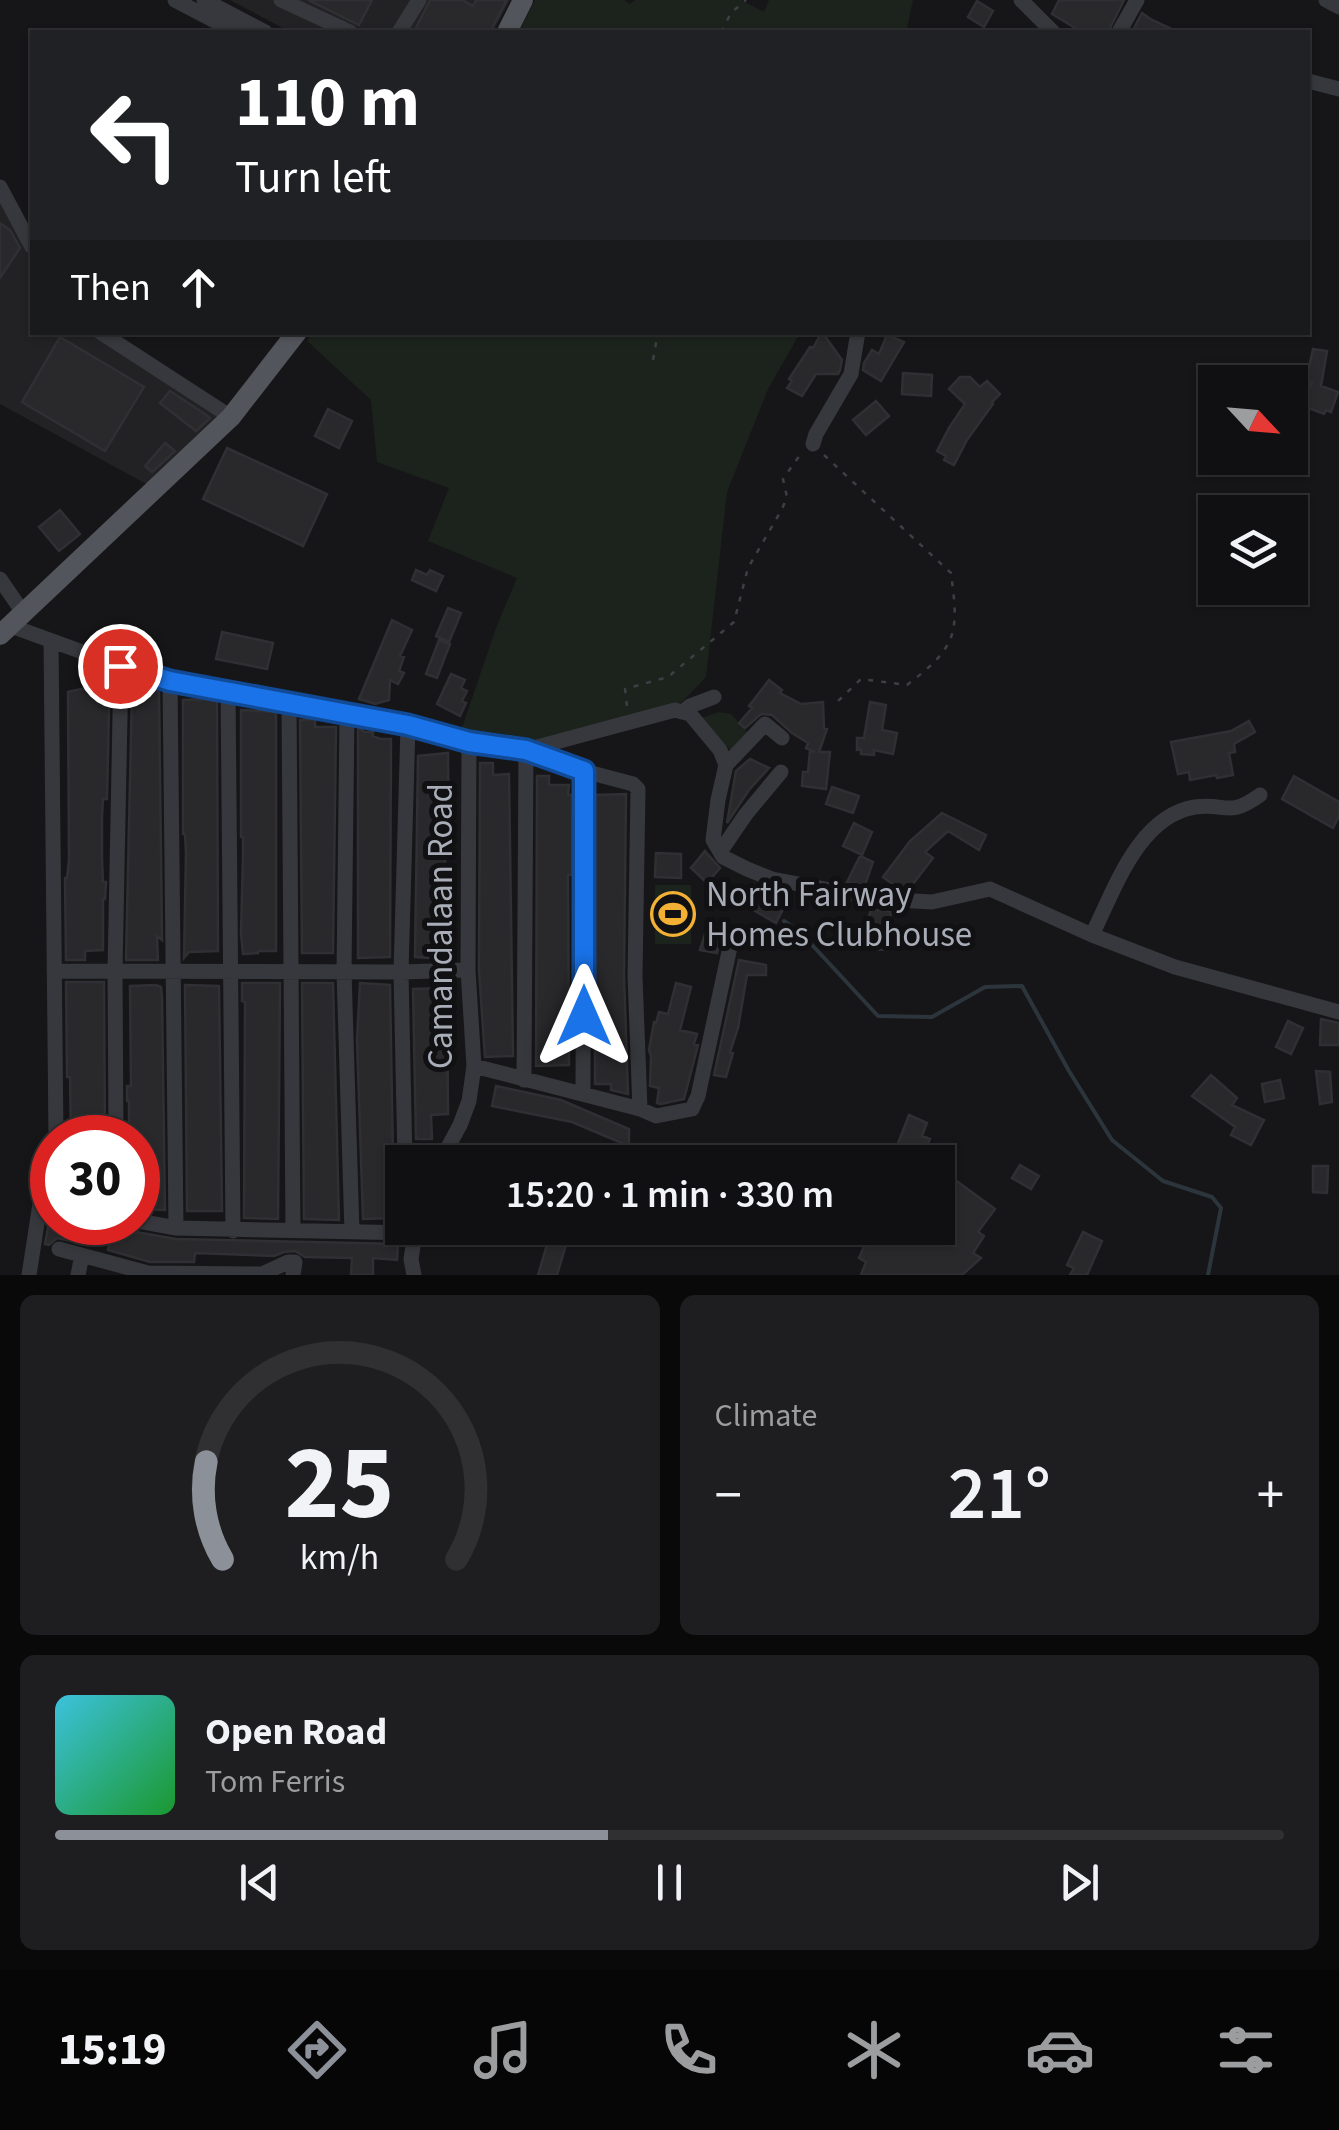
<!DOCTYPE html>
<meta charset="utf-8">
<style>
body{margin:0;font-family:"Source Sans 3",sans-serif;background:#1e1e20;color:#f1f3f6;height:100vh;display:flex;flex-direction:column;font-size:38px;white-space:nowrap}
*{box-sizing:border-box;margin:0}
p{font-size:32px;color:#9c9d9f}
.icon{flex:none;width:55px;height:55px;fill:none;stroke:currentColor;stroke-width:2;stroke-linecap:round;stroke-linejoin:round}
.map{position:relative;height:1275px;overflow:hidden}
.sheet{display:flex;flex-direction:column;gap:20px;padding:20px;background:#09090a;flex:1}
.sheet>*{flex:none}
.hud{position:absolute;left:30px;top:30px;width:1280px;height:305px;border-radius:0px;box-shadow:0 2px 8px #0004,0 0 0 2px #303032;background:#202124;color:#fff;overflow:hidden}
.needle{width:65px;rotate:116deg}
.controls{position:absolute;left:1198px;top:365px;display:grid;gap:20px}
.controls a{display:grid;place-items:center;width:110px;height:110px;border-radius:0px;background:#101012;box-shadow:0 2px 8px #0004,0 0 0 2px #303032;font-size:50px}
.speed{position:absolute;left:30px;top:1115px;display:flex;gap:20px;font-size:50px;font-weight:700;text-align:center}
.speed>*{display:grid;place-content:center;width:130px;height:130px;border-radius:50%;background:#101012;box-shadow:0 2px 8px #0004,0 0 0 2px #303032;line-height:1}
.speed .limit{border:15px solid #d22;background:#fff;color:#111}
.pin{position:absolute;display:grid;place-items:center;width:85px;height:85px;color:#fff;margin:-42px;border:5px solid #fff;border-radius:50%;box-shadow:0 2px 10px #0007}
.me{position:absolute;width:110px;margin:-55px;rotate:0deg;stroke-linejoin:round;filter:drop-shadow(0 0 8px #0008)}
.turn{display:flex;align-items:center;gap:35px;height:210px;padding:0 40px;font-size:45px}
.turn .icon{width:130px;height:130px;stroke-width:2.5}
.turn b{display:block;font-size:70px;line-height:85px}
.then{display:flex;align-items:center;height:95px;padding:0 40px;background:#0003;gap:20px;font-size:38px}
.big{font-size:75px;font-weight:600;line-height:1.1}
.sheet .tile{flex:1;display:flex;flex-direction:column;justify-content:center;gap:15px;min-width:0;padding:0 35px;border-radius:15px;background:#1e1e20}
.sheet .dial{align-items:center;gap:0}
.dial svg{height:260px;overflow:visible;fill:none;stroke:#303032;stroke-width:7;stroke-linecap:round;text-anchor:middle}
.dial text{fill:#f1f3f6;stroke:none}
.song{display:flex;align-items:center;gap:30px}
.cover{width:120px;height:120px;border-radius:15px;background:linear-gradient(135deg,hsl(190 70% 55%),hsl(130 70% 35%))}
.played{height:10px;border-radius:5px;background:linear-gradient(90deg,#8c9099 45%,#303032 45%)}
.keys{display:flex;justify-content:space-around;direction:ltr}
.heat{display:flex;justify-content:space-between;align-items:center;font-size:55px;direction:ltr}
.sheet .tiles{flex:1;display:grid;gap:20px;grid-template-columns:1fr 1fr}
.tile:last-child{grid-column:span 2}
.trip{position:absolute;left:385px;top:1145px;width:570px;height:100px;border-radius:0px;background:#101012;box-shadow:0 2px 8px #0004,0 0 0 2px #303032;font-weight:600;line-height:100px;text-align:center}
.menu{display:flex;height:160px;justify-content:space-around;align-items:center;background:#060607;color:#9c9d9f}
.menu .icon{width:70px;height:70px}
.menu .current{color:#8c9099}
.menu b{font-size:45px;color:#f1f3f6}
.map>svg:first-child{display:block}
</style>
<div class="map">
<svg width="1339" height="1275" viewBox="0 0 1339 1275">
<rect width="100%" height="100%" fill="#161618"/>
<path fill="#222225" d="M 230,0 L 510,0 L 493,32 L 290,32 Z
M 0,198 L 32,263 L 32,332 L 91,333 L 224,419 L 148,485 L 0,404 Z"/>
<path fill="#1c231d" d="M 535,0 L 624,0 L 630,4 L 635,0 L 741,0 L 764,12 L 769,0 L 913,0 L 906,32 L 519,32 Z
M 314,332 L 800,333 L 768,389 L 727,492 L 706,677 L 682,702 L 526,743 L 462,728 L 496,628 L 517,578 L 428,541 L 449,488 L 377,462 L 371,400 L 307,341 Z
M 719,712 L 731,714 L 748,733 L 732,752 L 701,718 Z
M 655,885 L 691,885 L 691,944 L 655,944 Z"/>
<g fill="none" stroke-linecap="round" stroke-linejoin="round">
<path stroke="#2c353c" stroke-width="4" d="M 784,921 L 801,933 L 878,1016 L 932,1017 L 985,987 L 1022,986 L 1069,1071 L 1112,1140 L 1163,1181 L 1212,1197 L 1221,1208 L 1208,1275"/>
</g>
<path fill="#29292c" stroke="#303034" stroke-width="2.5" d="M 308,0 L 372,0 L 359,25 Z
M 430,0 L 462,0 L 473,6 L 476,0 L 507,0 L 490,32 L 414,32 Z
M 1059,0 L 1124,0 L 1108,32 L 1082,32 L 1052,14 Z
M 977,1 L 993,11 L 984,27 L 968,17 Z
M 1142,13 L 1152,20 L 1178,32 L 1132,32 Z
M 0,223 L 10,230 L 20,248 L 0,278 Z
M 822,332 L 842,360 L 840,370 L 838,374 L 816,374 L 802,396 L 787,388 L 792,381 L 789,379 L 810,347 L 813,348 Z
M 887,335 L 904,342 L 881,381 L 863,370 L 864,363 L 872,350 L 879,354 Z
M 60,337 L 144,387 L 105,451 L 22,402 Z
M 1313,349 L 1327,351 L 1321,386 L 1338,392 L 1331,412 L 1326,410 L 1324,414 L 1303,406 L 1312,382 L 1306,381 Z
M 903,373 L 932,375 L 931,396 L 902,394 Z
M 960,377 L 970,377 L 980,387 L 987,381 L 1000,394 L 992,402 L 993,404 L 967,440 L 954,465 L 944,460 L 946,456 L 937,451 L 949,428 L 965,404 L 949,389 Z
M 170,391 L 205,414 L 210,418 L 196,431 L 160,403 Z
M 876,401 L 889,416 L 866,435 L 853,420 Z
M 328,409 L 352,421 L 339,448 L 315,436 Z
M 165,443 L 175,451 L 152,472 L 145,466 Z
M 227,448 L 327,494 L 303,546 L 203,499 Z
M 60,510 L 80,534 L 59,551 L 39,527 Z
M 416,570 L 427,575 L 430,570 L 443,576 L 436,591 L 412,580 Z
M 448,608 L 461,613 L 449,642 L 436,636 Z
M 392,620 L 412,630 L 400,656 L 404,657 L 399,671 L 404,673 L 398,684 L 390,680 L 389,700 L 375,704 L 359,699 Z
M 222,632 L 273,643 L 267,669 L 216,659 Z
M 439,640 L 450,644 L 437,678 L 426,674 Z
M 451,674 L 465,680 L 461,688 L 467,691 L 462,701 L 466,703 L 460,716 L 437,704 Z
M 769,680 L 782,690 L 780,693 L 801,704 L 823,702 L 824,728 L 827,729 L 819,752 L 830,752 L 826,789 L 802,786 L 803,772 L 808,772 L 810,751 L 815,752 L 806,748 L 808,743 L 792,733 L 772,715 L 761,714 L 745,728 L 739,723 L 752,708 L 749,706 Z
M 107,683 L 106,705 L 109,705 L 107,799 L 103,799 L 102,816 L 102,859 L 103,882 L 106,882 L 105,899 L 103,899 L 103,950 L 85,951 L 85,960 L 66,960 L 65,878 L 67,878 L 69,860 L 68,692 Z
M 132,691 L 159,691 L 162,940 L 157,936 L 158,960 L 126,960 Z
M 204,699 L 217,701 L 218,951 L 189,952 L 184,958 L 186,853 L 185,834 L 183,834 L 183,700 Z
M 870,702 L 886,705 L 882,730 L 897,733 L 893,754 L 874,750 L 874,755 L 861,754 L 861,749 L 857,750 L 857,738 L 864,738 Z
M 241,710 L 276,712 L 276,951 L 258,951 L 258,953 L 243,954 L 241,933 L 243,856 L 243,837 L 241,837 Z
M 315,719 L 315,727 L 336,727 L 333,953 L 302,953 L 300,720 Z
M 1249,721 L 1255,732 L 1234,744 L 1235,752 L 1229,753 L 1233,775 L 1217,778 L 1216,775 L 1190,780 L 1189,772 L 1178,774 L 1171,742 L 1231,731 Z
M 358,728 L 365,732 L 373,732 L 373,736 L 380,739 L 391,739 L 390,957 L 358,958 Z
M 448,753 L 449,854 L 445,854 L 446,959 L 415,957 L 418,756 Z
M 750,759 L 769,768 L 749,790 L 727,823 L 736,771 Z
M 480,763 L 493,763 L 493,775 L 509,774 L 513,1056 L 485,1057 L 479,970 Z
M 537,776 L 549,776 L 549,785 L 569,785 L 568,795 L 573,795 L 572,875 L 568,875 L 569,1065 L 536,1066 Z
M 1294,776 L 1339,802 L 1339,816 L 1333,828 L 1282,799 Z
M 832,787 L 859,796 L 853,813 L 826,804 Z
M 626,794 L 624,976 L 628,1094 L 611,1090 L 611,1084 L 595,1084 L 595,795 Z
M 942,813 L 986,835 L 979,850 L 948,831 L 925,852 L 933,858 L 909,889 L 899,889 L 883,877 L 910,841 Z
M 854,823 L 872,832 L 862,855 L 843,846 Z
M 705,851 L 720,868 L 707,883 L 691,868 Z
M 656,853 L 681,854 L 681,878 L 655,877 Z
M 860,856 L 873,862 L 865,885 L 847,882 Z
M 754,884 L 788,899 L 776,923 L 743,904 Z
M 871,909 L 891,911 L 887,950 L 873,949 L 874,938 L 864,937 Z
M 707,928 L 728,932 L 727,936 L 719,944 L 717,953 L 700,950 Z
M 739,960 L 766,965 L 766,975 L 747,975 L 738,1028 L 730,1052 L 733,1053 L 726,1077 L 714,1075 Z
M 66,982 L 104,982 L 105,1138 L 71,1138 L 70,1077 L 67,1077 Z
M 242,983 L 280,983 L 278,1219 L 244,1218 L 245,1002 L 242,1001 Z
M 302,983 L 333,983 L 339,1220 L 304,1219 Z
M 360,983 L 390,985 L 394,1218 L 363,1219 L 357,1039 Z
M 676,983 L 691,987 L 680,1030 L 697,1034 L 694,1044 L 698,1045 L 684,1099 L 661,1104 L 657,1103 L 659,1088 L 650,1086 L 651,1056 L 649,1050 L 654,1022 L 656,1023 L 659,1012 L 668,1014 Z
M 156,985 L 161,987 L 162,998 L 165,1210 L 138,1209 L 138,1138 L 129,1138 L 129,1101 L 127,1101 L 127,1086 L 131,1086 L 130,986 Z
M 185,985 L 219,986 L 222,1211 L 187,1211 Z
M 447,988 L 448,1114 L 431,1115 L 432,1139 L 416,1139 L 413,989 Z
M 1321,1019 L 1339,1023 L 1339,1045 L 1320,1045 Z
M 1288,1021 L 1303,1028 L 1291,1054 L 1276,1047 Z
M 1316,1071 L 1330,1072 L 1332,1102 L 1320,1104 Z
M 1211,1075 L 1237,1098 L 1232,1105 L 1264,1120 L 1251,1145 L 1231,1135 L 1235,1127 L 1192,1096 Z
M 1280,1080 L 1284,1098 L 1265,1102 L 1262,1084 Z
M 496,1086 L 561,1100 L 629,1129 L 629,1146 L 572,1122 L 492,1106 Z
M 909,1115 L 927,1123 L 922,1136 L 930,1139 L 923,1155 L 897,1146 Z
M 1020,1165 L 1039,1176 L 1031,1189 L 1012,1178 Z
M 1313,1166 L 1328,1166 L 1327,1193 L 1313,1192 Z
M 947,1174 L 995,1209 L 978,1232 L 984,1236 L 973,1253 L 981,1258 L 962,1275 L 861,1275 L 866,1262 L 859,1258 L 866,1242 L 875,1228 L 938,1228 L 938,1187 Z
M 49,1222 L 102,1222 L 128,1226 L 136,1232 L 176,1239 L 398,1244 L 397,1260 L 373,1258 L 373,1275 L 351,1275 L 352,1258 L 305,1257 L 295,1251 L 284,1252 L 274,1256 L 195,1253 L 194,1262 L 150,1262 L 108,1250 L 111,1239 L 89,1231 L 85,1244 L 57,1238 L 49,1245 L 45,1244 Z
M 552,1228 L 571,1228 L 557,1275 L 538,1275 Z
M 1083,1232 L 1102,1241 L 1087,1275 L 1070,1275 L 1074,1268 L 1067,1265 Z"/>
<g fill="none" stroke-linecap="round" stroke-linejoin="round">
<path stroke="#3d3f44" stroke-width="2.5" stroke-dasharray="5 8" stroke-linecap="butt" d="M 721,32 L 731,13 L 746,0
M 653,360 L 658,332
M 824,455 L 951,573 C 953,591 957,612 953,630 C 949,653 925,671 907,685 L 861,679 L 836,703
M 627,706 L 625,689 L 668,677 L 734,622 L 748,568 L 782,509 L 787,497 L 783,479 L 800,455"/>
<path stroke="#37383d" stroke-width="15" d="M 175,0 L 236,32
M 204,0 L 265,32
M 281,0 L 350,32
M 1021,0 L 1053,32
M 1326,0 L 1339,7
M 399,32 L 419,0
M 1119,32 L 1137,0
M 1308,81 L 1339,89
M 0,187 L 32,247
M 100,332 L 231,417
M 813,444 L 816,434 L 851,374 L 858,332
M 0,579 L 24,614
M 11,626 L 121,666 L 170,681 L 408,725 L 469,742 L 526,750 L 584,771 L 633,784 L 638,789 L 635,976 L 640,1109
M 51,641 L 56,1138
M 170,681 L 176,1228
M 228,691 L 233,1231
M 289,704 L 293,1231
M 683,712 L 690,706 L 714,697
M 347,715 L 344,972 L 352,1232
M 526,750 L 675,710 L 690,714 L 720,750 L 726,765 L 718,800 L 713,840 L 723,857 L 747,869 L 772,879 L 879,899 L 932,902 L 990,889 L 1092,935 L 1175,967 L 1339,1012
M 726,765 L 765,724 L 782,738
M 720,852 L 746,814 L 781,772
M 1092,935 C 1114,891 1138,816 1195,807 C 1228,803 1228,818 1260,795
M 54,971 L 401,972 L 468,970
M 474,1066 L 640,1109 L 656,1116 L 692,1109 L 698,1096 L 730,947
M 524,1080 L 526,750
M 583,1094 L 584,771
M 116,1138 L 115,971 L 121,666
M 405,1162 L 401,972 L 408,725
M 440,1162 L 460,1125 L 469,1101 L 474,1066 L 468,970 L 469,742
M 138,1221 L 176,1228 L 414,1233
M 59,1249 L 148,1273 L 262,1274 L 288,1262 L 295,1262 L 293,1275
M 29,1275 L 40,1204 L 52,1197
M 78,1275 L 82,1255
M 414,1275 L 411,1259 L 416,1228"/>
<path stroke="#53555c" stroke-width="20" d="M 507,32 L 523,0
M 0,635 L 231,417 L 297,332"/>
</g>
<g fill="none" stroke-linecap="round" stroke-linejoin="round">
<g stroke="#114b97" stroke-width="25">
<path id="route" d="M 120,666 L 170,681 L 408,725 L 469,742 L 526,750 L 584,771 L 584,1016"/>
</g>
<use href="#route" stroke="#1a73e8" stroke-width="18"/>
</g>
<defs>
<g id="stadium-ring" transform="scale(2.25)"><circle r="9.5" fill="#111113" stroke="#f2b134" stroke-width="1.5"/><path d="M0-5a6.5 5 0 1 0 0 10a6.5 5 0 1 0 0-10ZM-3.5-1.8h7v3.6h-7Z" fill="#f2b134"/></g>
</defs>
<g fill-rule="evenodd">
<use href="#stadium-ring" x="673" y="914"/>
</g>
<g text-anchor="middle" stroke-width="10" stroke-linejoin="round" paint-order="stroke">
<g font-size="35" fill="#a8adb8" stroke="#111113" text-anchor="start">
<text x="706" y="906">North Fairway<tspan x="706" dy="40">Homes Clubhouse</tspan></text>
</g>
<g font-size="35" fill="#a8adb8" stroke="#111113">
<text transform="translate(440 926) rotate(-90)" y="12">Camandalaan Road</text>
</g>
</g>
</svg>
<div class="controls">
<a><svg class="needle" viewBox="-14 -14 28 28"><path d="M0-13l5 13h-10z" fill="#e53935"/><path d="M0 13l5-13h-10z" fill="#9c9d9f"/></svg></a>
<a><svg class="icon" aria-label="layers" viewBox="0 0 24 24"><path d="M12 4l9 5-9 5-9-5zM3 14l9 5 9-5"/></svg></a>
</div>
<div class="speed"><div class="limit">30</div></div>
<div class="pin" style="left:120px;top:666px;background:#d93025"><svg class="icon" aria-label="arrive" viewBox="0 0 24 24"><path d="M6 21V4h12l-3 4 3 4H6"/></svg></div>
<svg class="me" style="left:584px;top:1016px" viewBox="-20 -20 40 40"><path d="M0-17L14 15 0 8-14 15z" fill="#1a73e8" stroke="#fff" stroke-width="4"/></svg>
<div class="trip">15:20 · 1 min · 330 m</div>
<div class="hud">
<div class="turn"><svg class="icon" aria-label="left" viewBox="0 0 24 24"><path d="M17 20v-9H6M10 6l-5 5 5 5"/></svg><div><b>110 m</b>Turn left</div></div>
<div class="then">Then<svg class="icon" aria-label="ahead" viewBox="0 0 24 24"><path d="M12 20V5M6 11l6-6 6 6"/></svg></div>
</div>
</div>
<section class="sheet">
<div class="tiles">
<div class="tile dial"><svg viewBox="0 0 100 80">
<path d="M14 69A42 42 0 1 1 86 69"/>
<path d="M14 69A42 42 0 0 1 9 39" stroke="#8c9099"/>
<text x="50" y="56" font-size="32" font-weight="700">25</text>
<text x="50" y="72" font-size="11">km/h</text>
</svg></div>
<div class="tile"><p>Climate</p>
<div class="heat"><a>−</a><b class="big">21°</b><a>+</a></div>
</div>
<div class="tile">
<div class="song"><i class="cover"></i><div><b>Open Road</b><p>Tom Ferris</p></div></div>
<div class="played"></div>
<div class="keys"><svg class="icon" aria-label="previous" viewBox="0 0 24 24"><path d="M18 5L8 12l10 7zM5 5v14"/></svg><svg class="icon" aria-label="pause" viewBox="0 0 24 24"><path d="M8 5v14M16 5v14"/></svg><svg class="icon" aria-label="next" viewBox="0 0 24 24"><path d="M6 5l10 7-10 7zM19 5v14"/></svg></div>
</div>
</div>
</section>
<nav class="menu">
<b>15:19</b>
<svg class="icon current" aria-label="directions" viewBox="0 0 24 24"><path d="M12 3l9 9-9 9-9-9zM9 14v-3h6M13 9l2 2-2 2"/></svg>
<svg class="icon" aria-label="music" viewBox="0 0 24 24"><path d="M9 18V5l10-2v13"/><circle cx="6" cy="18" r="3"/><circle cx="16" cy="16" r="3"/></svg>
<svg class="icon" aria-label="phone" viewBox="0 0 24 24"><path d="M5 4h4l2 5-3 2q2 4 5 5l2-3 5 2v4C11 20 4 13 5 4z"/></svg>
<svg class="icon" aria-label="climate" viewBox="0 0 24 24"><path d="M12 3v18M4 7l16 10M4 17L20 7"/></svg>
<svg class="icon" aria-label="car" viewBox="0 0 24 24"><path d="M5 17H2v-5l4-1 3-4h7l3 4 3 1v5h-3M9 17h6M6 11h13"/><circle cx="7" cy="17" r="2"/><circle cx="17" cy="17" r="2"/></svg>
<svg class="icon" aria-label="filters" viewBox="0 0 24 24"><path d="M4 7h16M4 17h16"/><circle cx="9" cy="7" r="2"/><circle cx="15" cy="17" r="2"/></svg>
</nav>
